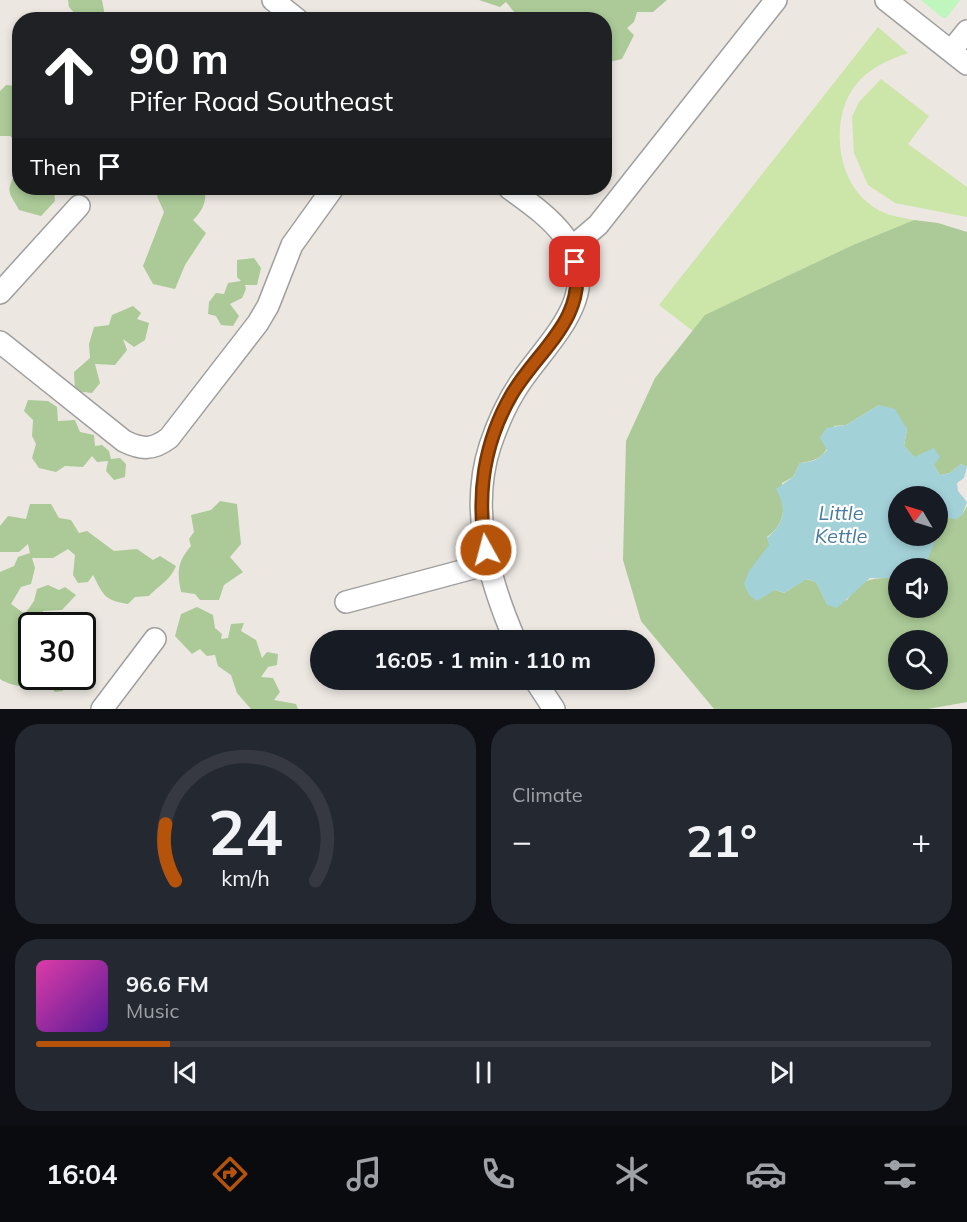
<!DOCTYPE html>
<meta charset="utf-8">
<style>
body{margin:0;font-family:Mulish,sans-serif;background:#242831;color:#f1f3f6;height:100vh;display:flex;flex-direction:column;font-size:22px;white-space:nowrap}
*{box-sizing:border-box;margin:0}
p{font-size:20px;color:#9ea1a6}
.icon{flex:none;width:33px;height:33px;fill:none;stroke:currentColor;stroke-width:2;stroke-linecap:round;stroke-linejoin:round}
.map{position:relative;height:709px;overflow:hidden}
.drawer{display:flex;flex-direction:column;gap:15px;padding:15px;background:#0d0f14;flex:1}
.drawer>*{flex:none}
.hud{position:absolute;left:12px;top:12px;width:600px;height:183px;border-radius:24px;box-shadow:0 3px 9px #0003;background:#202124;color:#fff;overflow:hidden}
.needle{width:39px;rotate:308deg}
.fabs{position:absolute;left:888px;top:486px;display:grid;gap:12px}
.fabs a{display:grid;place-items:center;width:60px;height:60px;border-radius:50%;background:#171b24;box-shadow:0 3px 9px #0003;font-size:30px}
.speed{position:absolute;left:18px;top:612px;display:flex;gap:12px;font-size:30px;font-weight:700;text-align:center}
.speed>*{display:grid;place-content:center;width:78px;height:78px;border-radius:50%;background:#171b24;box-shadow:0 3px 9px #0003;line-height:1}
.speed .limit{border:3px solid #111;border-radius:9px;background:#fff;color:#111}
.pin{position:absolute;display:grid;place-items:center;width:51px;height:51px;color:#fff;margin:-26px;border-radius:12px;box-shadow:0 3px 9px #0006}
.me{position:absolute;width:66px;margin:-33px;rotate:353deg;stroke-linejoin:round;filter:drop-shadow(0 0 4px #0008)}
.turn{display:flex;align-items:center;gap:21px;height:126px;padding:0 18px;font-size:27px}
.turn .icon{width:78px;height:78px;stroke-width:2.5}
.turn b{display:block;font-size:42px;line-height:51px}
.then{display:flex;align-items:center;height:57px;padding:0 18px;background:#0003;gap:12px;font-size:22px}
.big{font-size:45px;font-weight:700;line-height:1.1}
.drawer .tile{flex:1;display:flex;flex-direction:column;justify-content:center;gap:9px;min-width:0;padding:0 21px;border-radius:24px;background:#242831}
.drawer .dial{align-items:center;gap:0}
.dial svg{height:156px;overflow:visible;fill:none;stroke:#363941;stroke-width:7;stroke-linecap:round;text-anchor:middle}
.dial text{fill:#f1f3f6;stroke:none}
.song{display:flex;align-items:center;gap:18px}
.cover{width:72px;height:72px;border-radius:9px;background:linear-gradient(135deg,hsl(320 70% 55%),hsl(270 70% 35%))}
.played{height:6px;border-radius:3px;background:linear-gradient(90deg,#b45309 15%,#363941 15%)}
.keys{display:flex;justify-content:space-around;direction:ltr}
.heat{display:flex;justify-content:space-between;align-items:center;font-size:33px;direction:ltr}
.drawer .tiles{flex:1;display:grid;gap:15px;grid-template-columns:1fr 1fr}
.tile:last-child{grid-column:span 2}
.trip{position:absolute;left:310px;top:630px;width:345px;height:60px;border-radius:30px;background:#171b24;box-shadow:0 3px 9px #0003;font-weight:700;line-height:60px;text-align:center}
.menu{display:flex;height:96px;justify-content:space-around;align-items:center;background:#090b0e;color:#9ea1a6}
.menu .icon{width:42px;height:42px}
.menu .current{color:#b45309}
.menu b{font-size:27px;color:#f1f3f6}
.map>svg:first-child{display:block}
</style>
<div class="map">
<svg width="967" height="709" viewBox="0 0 967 709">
<rect width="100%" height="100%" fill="#ece7e1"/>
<path fill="#cce5a8" d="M 878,27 L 908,53 C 891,59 873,66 860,80 C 830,110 834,175 867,202 C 880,214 897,217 914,220 L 853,245 L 706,315 L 693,331 L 659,305 Z
M 881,79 L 929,116 L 908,144 L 967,187 L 967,217 L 895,203 L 868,185 L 854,153 L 852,117 L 859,102 Z"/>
<path fill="#abca97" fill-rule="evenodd" d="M 68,0 L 102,0 L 105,16 L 97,19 L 65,19 L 76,15 L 69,7 Z
M 479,0 L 667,0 L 653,12 L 637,12 L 634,22 L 627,28 L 634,35 L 622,59 L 605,63 L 604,20 L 520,19 L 506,2 L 500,7 Z
M 19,83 L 20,141 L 17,141 L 10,136 L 0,136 L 0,91 L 6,85 L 17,86 Z
M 19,173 L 20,188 L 54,188 L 55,201 L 41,216 L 19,210 C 9,192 6,194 14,175 Z
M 163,188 L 204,188 C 208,200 202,212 193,220 L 206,233 L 185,265 L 175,289 L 153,284 L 143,266 L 164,212 L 157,196 Z
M 914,220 L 938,223 L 967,232 L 967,467 L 961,464 L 950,473 L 940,475 L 934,465 L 914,457 L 904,446 L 907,429 L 879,405 L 846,425 L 834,426 C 827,450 827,460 800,463 L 793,477 L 782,483 C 783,508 788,521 767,537 L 770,545 L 761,557 L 775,590 L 784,593 L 806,579 L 816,582 L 827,604 L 847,600 C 864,577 871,578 898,578 L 898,608 L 938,608 L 938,568 L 924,568 L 940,525 L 946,518 L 962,515 L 967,506 L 967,702 L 928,709 L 714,709 L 641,621 L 623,560 L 626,441 L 655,378 L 705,315 L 853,245 ZM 898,640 L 938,640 L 938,680 L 898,680 Z
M 254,258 L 261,268 L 257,285 L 245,285 L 246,289 L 242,298 L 230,304 L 239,316 L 233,326 L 221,325 L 216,316 L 208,314 L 209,302 L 216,293 L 224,294 L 228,283 L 241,281 L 237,277 L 237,260 Z
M 133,306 L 141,313 L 137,319 L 149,323 L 145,340 L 134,347 L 123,339 L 127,350 L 115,365 L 95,364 L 100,383 L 92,393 L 75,391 L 74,372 L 90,358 L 89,344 L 94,327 L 109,325 L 112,315 Z
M 28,400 L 48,401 L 57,407 L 58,421 L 75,420 L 80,432 L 94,435 L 95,446 L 102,445 L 109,451 L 111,459 L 120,458 L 126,464 L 125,477 L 114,480 L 106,471 L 108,461 L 97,462 L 92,456 L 83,467 L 65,466 L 56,472 L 39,468 L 32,458 L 36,444 L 32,436 L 33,420 L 24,411 Z
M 220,501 L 237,504 L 241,544 L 230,557 L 243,572 L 224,585 L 219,600 L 200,600 L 195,594 L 181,592 C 177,572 177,562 191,546 L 189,539 L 194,532 L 191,515 L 211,510 Z
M 30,504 L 51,504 L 59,518 L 71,520 L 79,533 L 87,531 L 114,551 L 137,549 L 153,560 L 160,556 L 176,566 C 169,582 160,584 149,596 L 135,597 L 128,604 C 104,600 104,596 93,575 L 88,582 L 78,583 L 73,575 L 75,555 L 68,549 L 53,558 L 32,558 L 35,568 L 31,584 L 21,587 L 11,604 L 25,614 L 34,601 L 37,589 L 48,585 L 59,590 L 65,587 L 76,595 L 62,610 L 43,611 L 41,623 L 30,628 L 31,639 L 21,645 L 31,660 L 32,676 L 54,677 L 63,683 L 63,691 L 55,692 L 45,681 C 34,690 12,687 0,679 L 0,572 L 14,566 L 18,557 L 30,553 L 28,544 L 19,552 L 0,552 L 0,526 L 8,516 L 26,519 Z
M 197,607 L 213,615 L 215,628 L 222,634 L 221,639 L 228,638 L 231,624 L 244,623 L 241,631 L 256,640 L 262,658 L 267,652 L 278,654 L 277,665 L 268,667 L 261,677 L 273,678 L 280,692 L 274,700 L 296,704 L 298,709 L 251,709 L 237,693 L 231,675 L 218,666 L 215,655 L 207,656 L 200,649 L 192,654 L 175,636 L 181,614 Z"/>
<path fill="#bff6be" d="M 921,0 L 960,0 L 946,18 L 943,18 Z"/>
<path fill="#a3d1d8" d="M 879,405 L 895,409 L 907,429 L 904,446 L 914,457 L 934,448 L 940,457 L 934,465 L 940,475 L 950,473 L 961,464 L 967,467 L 964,478 L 957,483 L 958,491 L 967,502 L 962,515 L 957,519 L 946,518 L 938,534 L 938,496 L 898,496 L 898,536 L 937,536 L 924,568 L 898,568 L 898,578 L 870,578 L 837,608 L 827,605 L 816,582 L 807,579 L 784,593 L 775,590 L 757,601 L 749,595 L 744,584 L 749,571 L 769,545 L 767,538 C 785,523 787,509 776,489 L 793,477 L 800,463 C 813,462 819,460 827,450 L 820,438 L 826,428 L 846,425 Z"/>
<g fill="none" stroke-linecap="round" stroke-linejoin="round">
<g stroke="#9f9f9f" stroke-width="24">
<path id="minor" d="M 273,0 L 298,20
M 886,0 L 967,64
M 951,51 L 967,31
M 509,188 C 528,202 549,216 564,236 C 605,292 552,337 522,380 C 508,400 498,422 490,446 C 469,511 489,580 515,640
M 571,248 L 598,225 L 776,0
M 0,293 L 79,206
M 0,342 L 124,441 C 142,450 153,450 169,438 L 258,323 L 268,306 L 292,245 L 333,188
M 346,602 L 488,564
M 535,680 L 554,709
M 102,709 L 155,639"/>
</g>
<use href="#minor" stroke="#fff" stroke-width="21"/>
</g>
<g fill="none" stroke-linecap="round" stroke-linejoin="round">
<g stroke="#753606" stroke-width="15">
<path id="route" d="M 486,550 C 476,496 484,442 512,394 C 538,350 587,319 575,262"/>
</g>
<use href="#route" stroke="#b45309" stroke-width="10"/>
</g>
<g text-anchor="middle" stroke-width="4.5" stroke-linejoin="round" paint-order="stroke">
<g font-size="20" font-style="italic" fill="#4a7b9e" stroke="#fff">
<text x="841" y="520">Little<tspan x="841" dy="23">Kettle</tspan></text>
</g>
</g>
</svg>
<div class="fabs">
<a><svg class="needle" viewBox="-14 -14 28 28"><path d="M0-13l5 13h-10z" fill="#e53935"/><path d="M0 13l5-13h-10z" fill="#9ea1a6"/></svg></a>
<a><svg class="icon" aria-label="sound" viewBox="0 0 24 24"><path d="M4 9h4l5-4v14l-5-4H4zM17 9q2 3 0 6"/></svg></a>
<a><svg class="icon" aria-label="search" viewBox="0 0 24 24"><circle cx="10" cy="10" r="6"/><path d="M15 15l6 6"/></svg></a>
</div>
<div class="speed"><div class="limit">30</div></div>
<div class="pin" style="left:575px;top:262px;background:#d93025"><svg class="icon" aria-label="arrive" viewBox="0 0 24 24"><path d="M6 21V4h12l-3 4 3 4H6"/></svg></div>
<svg class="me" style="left:486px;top:550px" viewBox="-20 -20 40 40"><circle r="17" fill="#b45309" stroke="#fff" stroke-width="3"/><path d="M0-11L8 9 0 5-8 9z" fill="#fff"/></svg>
<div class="trip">16:05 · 1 min · 110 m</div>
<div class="hud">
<div class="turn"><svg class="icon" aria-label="ahead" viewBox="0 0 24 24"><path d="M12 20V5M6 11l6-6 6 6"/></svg><div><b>90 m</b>Pifer Road Southeast</div></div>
<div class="then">Then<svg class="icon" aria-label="arrive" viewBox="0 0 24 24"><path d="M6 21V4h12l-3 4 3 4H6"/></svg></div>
</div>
</div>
<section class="drawer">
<div class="tiles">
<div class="tile dial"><svg viewBox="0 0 100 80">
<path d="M14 69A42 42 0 1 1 86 69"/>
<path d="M14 69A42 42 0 0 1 9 40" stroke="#b45309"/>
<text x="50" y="56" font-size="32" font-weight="700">24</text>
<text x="50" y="72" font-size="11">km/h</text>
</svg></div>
<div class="tile"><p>Climate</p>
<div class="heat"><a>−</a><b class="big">21°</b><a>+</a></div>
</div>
<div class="tile">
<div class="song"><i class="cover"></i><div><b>96.6 FM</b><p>Music</p></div></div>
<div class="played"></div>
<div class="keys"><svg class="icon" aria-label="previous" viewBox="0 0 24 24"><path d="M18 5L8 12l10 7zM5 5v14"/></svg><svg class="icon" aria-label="pause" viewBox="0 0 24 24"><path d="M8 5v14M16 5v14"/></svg><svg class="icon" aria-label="next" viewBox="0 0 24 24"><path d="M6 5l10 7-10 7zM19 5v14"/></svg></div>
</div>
</div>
</section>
<nav class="menu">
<b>16:04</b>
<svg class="icon current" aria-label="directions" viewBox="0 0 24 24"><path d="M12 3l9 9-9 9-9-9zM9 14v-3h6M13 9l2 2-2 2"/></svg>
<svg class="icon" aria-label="music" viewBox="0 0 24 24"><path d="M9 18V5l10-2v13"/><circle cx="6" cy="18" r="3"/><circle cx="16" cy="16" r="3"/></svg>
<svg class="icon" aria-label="phone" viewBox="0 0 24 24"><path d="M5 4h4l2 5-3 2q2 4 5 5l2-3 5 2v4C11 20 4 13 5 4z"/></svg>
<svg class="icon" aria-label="climate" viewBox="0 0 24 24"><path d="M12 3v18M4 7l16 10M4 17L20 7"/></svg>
<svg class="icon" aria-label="car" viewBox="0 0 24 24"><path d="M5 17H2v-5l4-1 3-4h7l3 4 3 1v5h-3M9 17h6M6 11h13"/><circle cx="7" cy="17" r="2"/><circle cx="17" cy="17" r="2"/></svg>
<svg class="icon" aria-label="filters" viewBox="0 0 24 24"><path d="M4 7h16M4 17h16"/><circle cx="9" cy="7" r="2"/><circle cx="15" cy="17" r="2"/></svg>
</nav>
